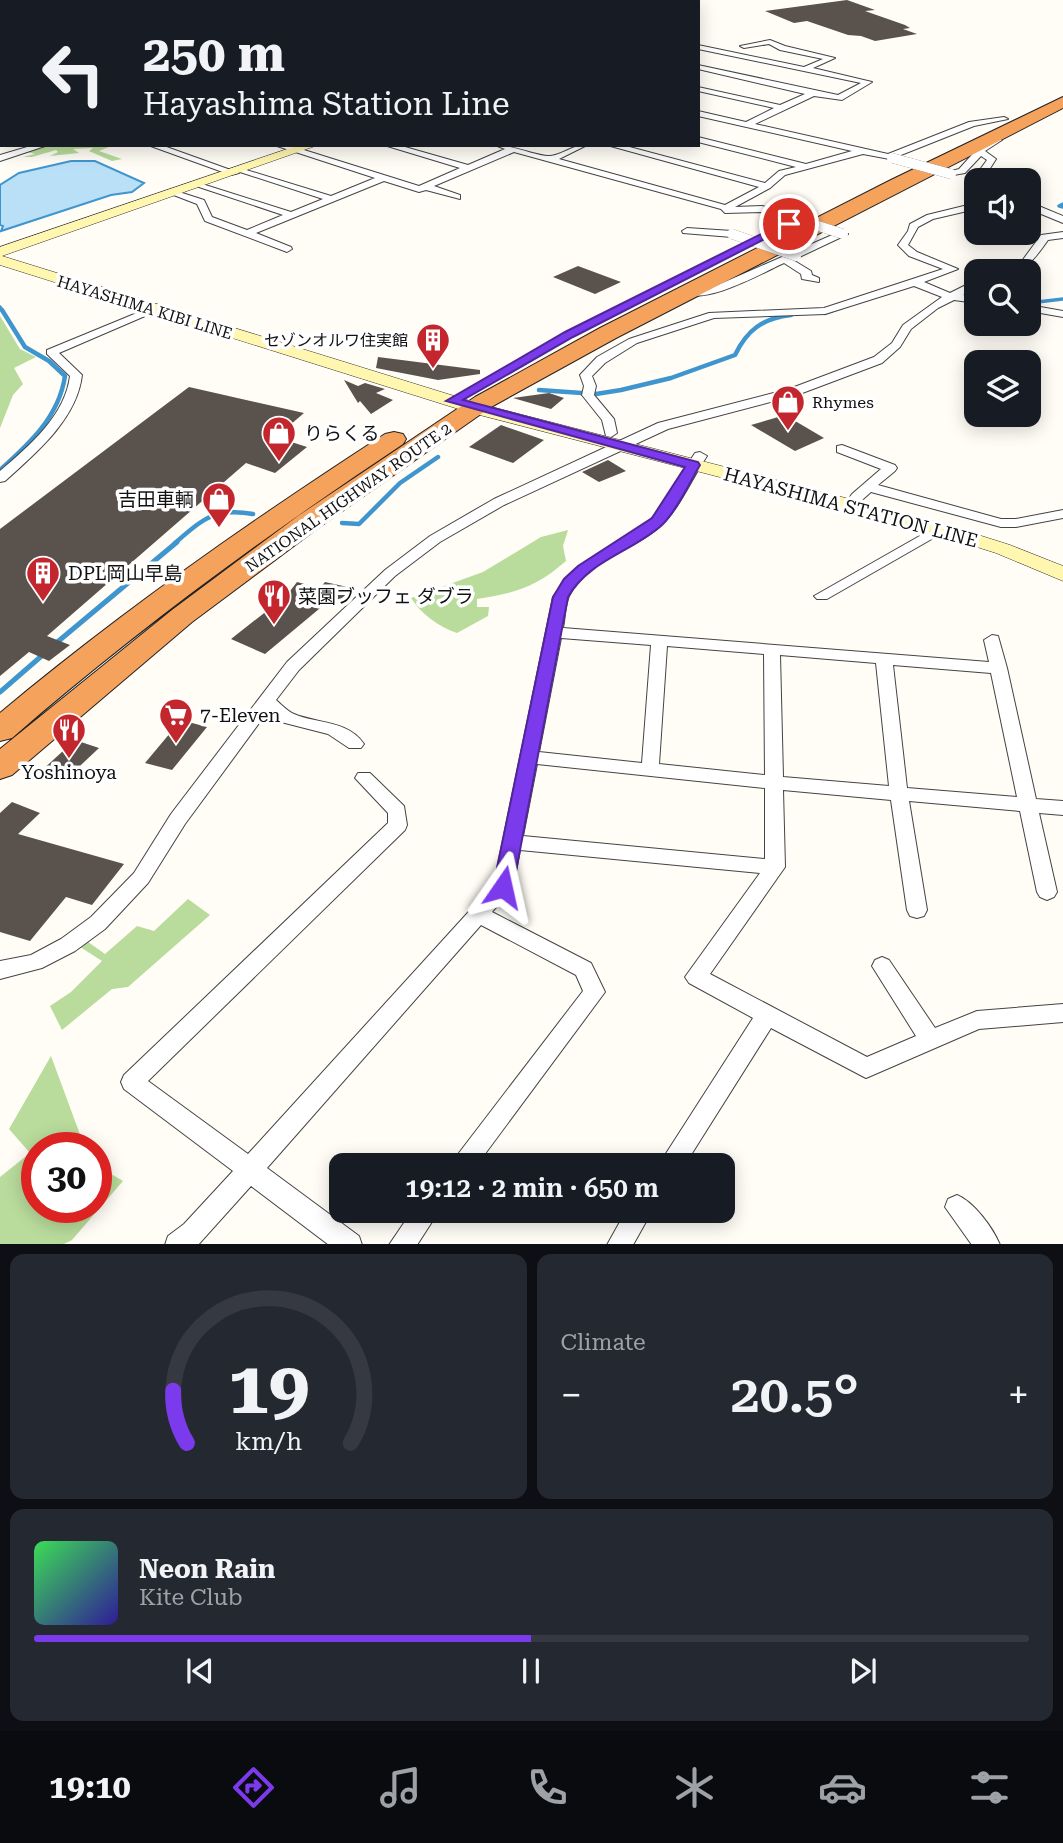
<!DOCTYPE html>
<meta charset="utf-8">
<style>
body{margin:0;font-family:"Roboto Serif","Noto Sans JP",serif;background:#242831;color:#f1f3f6;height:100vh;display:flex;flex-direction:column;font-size:26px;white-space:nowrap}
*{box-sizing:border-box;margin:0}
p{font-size:23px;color:#9ea1a6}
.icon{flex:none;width:38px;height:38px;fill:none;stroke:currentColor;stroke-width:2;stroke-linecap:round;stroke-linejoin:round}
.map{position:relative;height:1244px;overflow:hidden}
.details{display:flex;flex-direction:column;gap:10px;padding:10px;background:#0d0f14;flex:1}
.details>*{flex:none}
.banner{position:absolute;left:0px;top:0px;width:700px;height:147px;box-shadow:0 4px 18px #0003;background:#171b24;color:#f1f3f6;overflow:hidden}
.buttons{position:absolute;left:964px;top:168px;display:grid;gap:14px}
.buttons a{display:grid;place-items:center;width:77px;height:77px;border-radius:14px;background:#171b24;box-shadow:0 4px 18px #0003;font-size:35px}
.speed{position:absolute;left:21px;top:1132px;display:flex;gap:14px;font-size:35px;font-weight:700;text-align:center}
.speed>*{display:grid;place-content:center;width:91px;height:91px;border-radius:50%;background:#171b24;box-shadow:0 4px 18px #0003;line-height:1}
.speed .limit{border:10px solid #d22;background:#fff;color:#111}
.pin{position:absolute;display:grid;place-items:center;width:60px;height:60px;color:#fff;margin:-30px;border:4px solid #fff;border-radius:50%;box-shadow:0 2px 7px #0007}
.me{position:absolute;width:77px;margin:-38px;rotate:11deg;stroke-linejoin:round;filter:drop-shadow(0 0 5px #0008)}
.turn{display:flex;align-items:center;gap:24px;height:147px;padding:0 28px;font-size:32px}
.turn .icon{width:91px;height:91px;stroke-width:2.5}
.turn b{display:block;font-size:49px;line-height:60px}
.big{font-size:52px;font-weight:600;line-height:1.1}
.details .tile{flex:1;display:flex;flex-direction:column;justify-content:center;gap:10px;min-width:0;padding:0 24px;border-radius:14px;background:#242831}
.details .dial{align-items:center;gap:0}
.dial svg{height:182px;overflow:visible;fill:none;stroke:#363941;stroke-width:7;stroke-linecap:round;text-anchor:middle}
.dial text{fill:#f1f3f6;stroke:none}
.song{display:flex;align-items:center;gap:21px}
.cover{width:84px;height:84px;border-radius:10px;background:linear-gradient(135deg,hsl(130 70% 55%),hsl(250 70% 35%))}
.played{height:7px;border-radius:4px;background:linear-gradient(90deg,#7c3aed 50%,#363941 50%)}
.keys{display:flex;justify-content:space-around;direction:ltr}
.heat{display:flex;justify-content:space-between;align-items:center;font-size:38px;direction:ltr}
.details .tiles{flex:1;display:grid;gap:10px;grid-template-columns:1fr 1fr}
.tile:last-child{grid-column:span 2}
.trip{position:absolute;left:329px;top:1153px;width:406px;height:70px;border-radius:14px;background:#171b24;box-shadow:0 4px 18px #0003;font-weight:600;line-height:70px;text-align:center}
.dock{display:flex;height:112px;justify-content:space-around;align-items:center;background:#090b0e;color:#9ea1a6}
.dock .icon{width:49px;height:49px}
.dock .selected{color:#7c3aed}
.dock b{font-size:32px;color:#f1f3f6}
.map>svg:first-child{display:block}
</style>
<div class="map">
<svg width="1063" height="1245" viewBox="0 0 1063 1245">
<rect width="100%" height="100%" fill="#fffdf5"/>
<path fill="#b9dc9c" d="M 0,0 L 408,0 L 412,2 L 2,2 L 2,5 Z
M 49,145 L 114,145 L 99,151 L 122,159 L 112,161 L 89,151 L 93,148 L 73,149 L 79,153 L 50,156 L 58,152 L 56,150 L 32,157 L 23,157 L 35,154 L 28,152 Z
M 0,316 L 20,349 L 36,357 L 14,368 L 23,384 L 13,395 L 0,428 Z
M 568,530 L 563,546 L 566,561 C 536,587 516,593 477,599 L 477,607 L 489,607 L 488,616 L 457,633 C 439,627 421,614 411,598 L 483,572 L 541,537 Z
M 188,899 L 210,915 L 128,987 L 112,989 L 62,1030 L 50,1006 L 71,992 L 102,961 L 77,945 L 84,939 L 105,954 L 137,926 L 154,931 Z
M 51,1056 L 85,1148 L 37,1148 L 37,1208 L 96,1208 L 96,1165 L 123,1181 L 72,1240 L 64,1244 L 0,1244 L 0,1177 L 30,1153 L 9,1129 Z"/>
<path fill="#b9e0f7" stroke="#3f96cf" stroke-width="2" d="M 71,161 L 95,161 L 144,183 L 132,192 L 111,195 L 1,231 L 3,226 L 0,225 L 0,185 L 19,173 Z"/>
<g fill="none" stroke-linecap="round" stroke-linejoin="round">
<path stroke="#3f96cf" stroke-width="3.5" d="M 1063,204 L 1059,206 L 1063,207
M 1029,303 L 1063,299
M 0,307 L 3,312
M 828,312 L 849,305"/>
<path stroke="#3f96cf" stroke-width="4.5" d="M 825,313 L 833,310
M 539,390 L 596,394 L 621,390 L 671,378 L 735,355 C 747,330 763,318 791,315
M 0,470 C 29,444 59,417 65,376 L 49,361 L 25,347 L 2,310
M 342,523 L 359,524 L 400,483 L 438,457
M 175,543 C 203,519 215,507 253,514"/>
<path stroke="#3f96cf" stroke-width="5" d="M 55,644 L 177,542
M 0,692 L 45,653"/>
</g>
<path fill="#5a524d" d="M 847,0 L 875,10 L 865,11 L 905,25 L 910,28 L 903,29 L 917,34 L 875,41 L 861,36 L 848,35 L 807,21 L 794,23 L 765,11 Z
M 578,266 L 621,282 L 595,294 L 553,277 Z
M 378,357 L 480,370 L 480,374 L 438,380 L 376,368 Z
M 344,380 L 358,386 L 365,383 L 385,389 L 376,393 L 393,400 L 371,414 L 360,401 L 358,403 Z
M 189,387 L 304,413 L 276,437 L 307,447 L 275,473 L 246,463 L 47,636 L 70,645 L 49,661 L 29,652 L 0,676 L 0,529 Z
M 549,393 L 564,398 L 551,409 L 513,398 Z
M 785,415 L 824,438 L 795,451 L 751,425 Z
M 501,425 L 544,440 L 513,463 L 469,447 Z
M 608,460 L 626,471 L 599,482 L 582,472 Z
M 297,582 L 320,588 L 325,582 L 352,588 L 336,607 L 325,604 L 265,654 L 231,639 L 287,595 Z
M 181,720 L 207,727 L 172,770 L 145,763 Z
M 75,740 L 99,748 L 64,781 L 40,772 Z
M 12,802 L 40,813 L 18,834 L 124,864 L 92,905 L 66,897 L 30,941 L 0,932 L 0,813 Z"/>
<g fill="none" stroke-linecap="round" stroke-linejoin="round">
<g stroke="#444" stroke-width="2">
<path id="street" d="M 770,40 L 785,46 L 835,58 L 813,68 L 872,82 L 842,100 L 814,96 L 755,124 L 888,154 L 969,122 L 1004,117 L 1008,119 L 974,126 L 896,157 L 895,160 L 863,154 L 785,175 L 770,188 L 735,207 L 762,206 L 781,211 L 783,213 L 778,216 L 762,212 L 725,213 L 721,209 L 514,152 L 434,186 L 460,195 L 460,199 L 426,190 L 419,192 L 384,181 L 256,233 L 291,247 L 292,249 L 287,252 L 205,221 L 197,204 L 171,194 L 176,191 L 204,200 L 212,217 L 247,230 L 283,215 L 199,187 L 199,183 L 291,212 L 323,199 L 240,172 L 240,168 L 331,196 L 375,178 L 274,145 L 288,145 L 419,186 L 460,168 L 384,145 L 398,145 L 468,165 L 505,149 L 495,145 C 513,145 538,157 550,156 C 563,155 571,145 587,145 L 559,159 L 725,205 L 759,187 L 607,145 L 622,145 L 765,183 L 779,171 L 796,167 L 698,142 L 698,137 L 806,164 L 852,151 L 698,116 L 698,111 L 746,122 L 774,108 L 698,91 L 698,87 L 780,105 L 805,94 L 698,69 L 698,65 L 838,95 L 861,83 L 698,49 L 698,45 L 804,67 L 823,59 L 780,50 L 769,44 L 744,48 L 740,46 Z
M 0,47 L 2,47 L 2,51 L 0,51 Z
M 0,62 L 2,62 L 2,66 L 0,66 Z
M 0,77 L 2,77 L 2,81 L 0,81 Z
M 0,92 L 2,92 L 2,96 L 0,96 Z
M 0,116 L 2,116 L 0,121 Z
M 995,138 L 1002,140 L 985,151 L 996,159 L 989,170 L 1009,180 L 998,180 L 981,173 L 979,171 L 987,160 L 981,156 L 965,173 L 948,176 L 948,172 L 959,169 L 979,147 Z
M 34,145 L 48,145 L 0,161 L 0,155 Z
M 148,145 L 161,145 L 239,173 L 231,175 Z
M 1029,202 L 1063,216 L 1063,223 L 1029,209 Z
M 976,203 L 976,209 L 933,219 L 918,227 L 908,245 L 917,252 L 958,269 L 924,282 L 950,293 L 976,280 L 976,287 L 963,295 L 976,297 L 976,303 L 954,300 L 938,308 L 911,329 L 900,347 L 882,363 L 797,395 L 668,429 L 504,505 L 440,542 L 395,576 L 299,670 L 276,700 C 282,705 287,711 294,714 C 317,724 348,720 364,744 L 361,748 L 349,748 L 328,734 L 281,722 L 268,711 L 185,824 L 148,883 L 105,929 L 75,951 L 42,968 L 0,979 L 0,961 L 31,955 L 61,939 L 91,917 L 134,873 L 171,814 L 287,662 L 385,570 L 430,536 L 494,499 L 658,423 L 789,389 L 874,357 L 892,343 L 903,325 L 942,297 L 914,286 L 825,314 L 714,318 L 637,343 L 605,363 L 592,376 L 596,386 L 594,395 L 614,419 L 617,433 L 611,437 L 606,436 L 602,420 L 582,395 L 584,386 L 580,375 L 597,357 L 629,339 L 709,313 L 824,308 L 943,269 L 909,256 L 898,245 L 908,231 L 910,224 L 927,215 Z
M 687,228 L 732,231 L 737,234 L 732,237 L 683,233 L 682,231 Z
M 839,232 L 848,234 L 793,260 L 811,271 L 812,275 L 819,278 L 819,282 L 802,279 L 801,274 L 784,263 C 762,273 703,307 682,292 L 687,289 L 711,288 Z
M 1063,232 L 1063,238 L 1048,240 C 1035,258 1027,272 1003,271 L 1022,261 L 1041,235 Z
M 1029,305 L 1063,311 L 1063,317 L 1029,311 Z
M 149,308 L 159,310 L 59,353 L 82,375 C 77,419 36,453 5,481 L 0,482 L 0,471 C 29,446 65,416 70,376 L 47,354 L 47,350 Z
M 842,445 L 895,465 L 897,468 L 895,471 L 878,485 L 1001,519 L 1016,519 L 1063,510 L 1063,518 L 1016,527 L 1001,527 L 871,492 L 862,500 L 852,500 L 850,497 L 852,494 L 881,469 L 837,452 L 837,446 Z
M 700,452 L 707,456 C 691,479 680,509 658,528 C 632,551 585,561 569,596 C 565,605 565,618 563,628 L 989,662 L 984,640 L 992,635 L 998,636 L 1007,668 L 1036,799 L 1063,801 L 1063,815 L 1039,813 L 1057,892 L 1054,897 L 1047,900 L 1040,897 L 1037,892 L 1020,811 L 909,801 L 927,910 L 924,916 L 917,918 L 910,916 L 907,910 L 891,800 L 783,790 L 785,867 L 710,974 L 867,1057 L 916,1036 L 872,966 L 875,960 L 882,957 L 889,960 L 935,1028 L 977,1011 L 1063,1004 L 1063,1022 L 979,1029 L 866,1078 L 771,1028 L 684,1166 L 658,1166 L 753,1018 L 689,983 L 685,977 L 760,873 L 520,850 L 513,887 L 492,912 L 591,963 L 605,992 L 476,1166 L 449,1166 L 583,991 L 576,975 L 481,925 L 267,1168 L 359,1236 L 362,1245 L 329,1245 L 251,1186 L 198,1245 L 165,1245 L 168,1236 L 184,1224 L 233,1171 L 124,1089 L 121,1082 L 124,1075 L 388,823 L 388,813 L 355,778 L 358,773 L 370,773 L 404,806 L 407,825 L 405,830 L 148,1081 L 248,1154 L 494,884 L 553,597 C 584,553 614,552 650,520 C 669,502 680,475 695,453 ZM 561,638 L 651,645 L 642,763 L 539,752 ZM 667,646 L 764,654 L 765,775 L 659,764 ZM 780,655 L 876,663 L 889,786 L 783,777 ZM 893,665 L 991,673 L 1017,797 L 907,788 ZM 537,764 L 765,788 L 765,859 L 523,836 Z
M 939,525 L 944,526 L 946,529 L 944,532 L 827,599 L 817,599 L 814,596 Z
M 957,1195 C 974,1202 993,1228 1000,1245 L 972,1245 L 945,1207 L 948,1199 Z
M 412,1211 L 439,1211 L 417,1245 L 389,1245 Z
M 626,1211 L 652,1211 L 633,1245 L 607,1245 Z"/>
</g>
<g stroke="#333" stroke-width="1">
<path id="secondary" d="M 299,145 L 318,145 L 2,256 L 480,404 L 931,520 L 1010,545 L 1063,566 L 1063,581 L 996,553 L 917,528 L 468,412 L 0,265 L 0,247 Z"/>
</g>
<g stroke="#222" stroke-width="2">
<path id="highway" d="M 1063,97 L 1063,108 L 616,338 L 491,407 L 318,528 L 192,622 L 12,775 L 0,779 L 0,749 L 172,610 L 298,516 L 475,397 L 600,328 L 891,180 Z
M 394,432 L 403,434 L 406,439 L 403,444 C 266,535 135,631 12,738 L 0,741 L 0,713 C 122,611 252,520 385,434 Z"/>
</g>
<use href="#street" fill="#fff" fill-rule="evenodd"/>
<use href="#secondary" fill="#fff6b0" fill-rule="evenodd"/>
<use href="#highway" fill="#f5a25d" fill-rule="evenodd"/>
<g stroke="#444" stroke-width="10" stroke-linecap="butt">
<path id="street-bridge" d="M 892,158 L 951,174
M 778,213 L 843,234
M 732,234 L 796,256"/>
</g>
<use href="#street-bridge" stroke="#fff" stroke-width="10"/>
</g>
<path fill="#7c3aed" stroke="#51269a" stroke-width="2" d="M 785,222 L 794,224 L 573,337 L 463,400 L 698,462 L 700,465 C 690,482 676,512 662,525 C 632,552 589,560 568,597 L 513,887 L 510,892 L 503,894 L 496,892 L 493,887 L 553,597 L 564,579 L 578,566 L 652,518 L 685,467 L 446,401 L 565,332 Z"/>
<defs>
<g id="building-pin" transform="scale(1.75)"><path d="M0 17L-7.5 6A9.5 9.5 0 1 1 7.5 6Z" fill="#c4262e" stroke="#fff"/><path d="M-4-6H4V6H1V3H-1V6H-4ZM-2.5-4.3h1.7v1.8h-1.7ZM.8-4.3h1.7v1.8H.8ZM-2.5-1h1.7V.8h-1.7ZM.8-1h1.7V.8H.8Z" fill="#fff"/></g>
<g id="shop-pin" transform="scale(1.75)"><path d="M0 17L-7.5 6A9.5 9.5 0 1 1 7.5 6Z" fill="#c4262e" stroke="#fff"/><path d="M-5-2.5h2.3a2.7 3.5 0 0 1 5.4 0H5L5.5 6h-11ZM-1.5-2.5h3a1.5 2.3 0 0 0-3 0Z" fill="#fff"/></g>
<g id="restaurant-pin" transform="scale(1.75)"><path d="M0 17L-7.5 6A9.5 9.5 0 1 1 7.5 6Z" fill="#c4262e" stroke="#fff"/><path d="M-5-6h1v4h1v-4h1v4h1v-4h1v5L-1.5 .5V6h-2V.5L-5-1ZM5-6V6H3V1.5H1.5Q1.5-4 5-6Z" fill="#fff"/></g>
<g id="supermarket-pin" transform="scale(1.75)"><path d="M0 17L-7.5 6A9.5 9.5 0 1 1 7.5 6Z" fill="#c4262e" stroke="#fff"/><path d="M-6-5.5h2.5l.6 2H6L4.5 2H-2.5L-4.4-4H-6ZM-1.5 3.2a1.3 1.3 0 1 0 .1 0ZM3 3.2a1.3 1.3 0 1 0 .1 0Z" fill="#fff"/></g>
</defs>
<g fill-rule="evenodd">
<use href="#building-pin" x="433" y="340"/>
<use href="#shop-pin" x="788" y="402"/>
<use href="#shop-pin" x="279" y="433"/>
<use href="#shop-pin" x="219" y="499"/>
<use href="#building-pin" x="43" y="573"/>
<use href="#restaurant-pin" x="274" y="596"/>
<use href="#supermarket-pin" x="176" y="715"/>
<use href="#restaurant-pin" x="69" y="730"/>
</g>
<g text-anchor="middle" stroke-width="7" stroke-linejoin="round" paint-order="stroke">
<g font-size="16" fill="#111" stroke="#fff">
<text transform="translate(145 307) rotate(17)" y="6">HAYASHIMA KIBI LINE</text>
<text transform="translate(348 497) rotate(-35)" y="6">NATIONAL HIGHWAY ROUTE 2</text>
</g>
<g font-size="16" fill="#111" stroke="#fff" text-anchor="end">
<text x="408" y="346">セゾンオルワ住実館</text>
<text x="812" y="408" text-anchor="start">Rhymes</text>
</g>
<g font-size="19" fill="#111" stroke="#fff" text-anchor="start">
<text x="304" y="440">りらくる</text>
<text x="194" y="506" text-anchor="end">吉田車輌</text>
<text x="68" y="580">DPL岡山早島</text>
<text x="298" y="603">菜園ブッフェ ダブラ</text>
<text x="200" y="722">7-Eleven</text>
<text x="69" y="779" text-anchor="middle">Yoshinoya</text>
</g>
<g font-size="19" fill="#111" stroke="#fff">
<text transform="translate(851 507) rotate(15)" y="7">HAYASHIMA STATION LINE</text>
</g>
</g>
</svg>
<div class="buttons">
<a><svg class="icon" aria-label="sound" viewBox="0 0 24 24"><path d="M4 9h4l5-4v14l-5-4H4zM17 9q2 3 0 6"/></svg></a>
<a><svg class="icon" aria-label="search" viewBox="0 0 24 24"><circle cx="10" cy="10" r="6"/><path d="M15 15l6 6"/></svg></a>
<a><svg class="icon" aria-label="layers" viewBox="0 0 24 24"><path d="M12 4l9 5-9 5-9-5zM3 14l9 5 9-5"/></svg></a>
</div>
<div class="speed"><div class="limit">30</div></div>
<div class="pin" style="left:789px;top:224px;background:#d93025"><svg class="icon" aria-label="arrive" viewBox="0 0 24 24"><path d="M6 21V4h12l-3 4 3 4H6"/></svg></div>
<svg class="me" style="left:503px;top:887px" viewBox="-20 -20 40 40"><path d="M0-17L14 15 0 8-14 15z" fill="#7c3aed" stroke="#fff" stroke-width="4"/></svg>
<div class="trip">19:12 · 2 min · 650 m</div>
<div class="banner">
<div class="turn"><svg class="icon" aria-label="left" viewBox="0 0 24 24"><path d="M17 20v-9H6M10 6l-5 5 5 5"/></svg><div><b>250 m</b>Hayashima Station Line</div></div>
</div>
</div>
<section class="details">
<div class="tiles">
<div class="tile dial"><svg viewBox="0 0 100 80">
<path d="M14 69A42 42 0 1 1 86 69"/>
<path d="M14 69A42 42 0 0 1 8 46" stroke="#7c3aed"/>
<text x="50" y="56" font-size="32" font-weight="700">19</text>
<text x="50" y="72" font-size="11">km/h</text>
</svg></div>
<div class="tile"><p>Climate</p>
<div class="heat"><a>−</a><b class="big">20.5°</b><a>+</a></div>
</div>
<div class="tile">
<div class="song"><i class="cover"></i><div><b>Neon Rain</b><p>Kite Club</p></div></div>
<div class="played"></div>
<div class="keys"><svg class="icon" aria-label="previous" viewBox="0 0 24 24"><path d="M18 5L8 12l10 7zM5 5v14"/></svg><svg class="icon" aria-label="pause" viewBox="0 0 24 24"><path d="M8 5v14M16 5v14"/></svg><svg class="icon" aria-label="next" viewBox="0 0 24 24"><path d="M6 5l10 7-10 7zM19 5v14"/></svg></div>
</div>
</div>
</section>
<nav class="dock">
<b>19:10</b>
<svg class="icon selected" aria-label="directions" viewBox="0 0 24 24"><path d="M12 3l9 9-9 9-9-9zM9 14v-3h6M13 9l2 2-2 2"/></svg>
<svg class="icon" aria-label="music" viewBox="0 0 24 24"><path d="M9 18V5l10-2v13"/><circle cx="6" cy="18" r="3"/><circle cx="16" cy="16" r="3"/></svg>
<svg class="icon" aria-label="phone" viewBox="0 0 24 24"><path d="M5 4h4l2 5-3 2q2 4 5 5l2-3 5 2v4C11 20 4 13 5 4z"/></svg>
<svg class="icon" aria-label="climate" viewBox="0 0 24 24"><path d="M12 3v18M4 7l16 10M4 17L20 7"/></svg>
<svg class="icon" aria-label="car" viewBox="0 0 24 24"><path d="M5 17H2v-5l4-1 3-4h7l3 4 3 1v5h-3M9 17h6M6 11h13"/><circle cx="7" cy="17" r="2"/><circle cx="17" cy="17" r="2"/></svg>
<svg class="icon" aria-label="filters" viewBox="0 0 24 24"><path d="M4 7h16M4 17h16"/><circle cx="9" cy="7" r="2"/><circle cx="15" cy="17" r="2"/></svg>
</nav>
